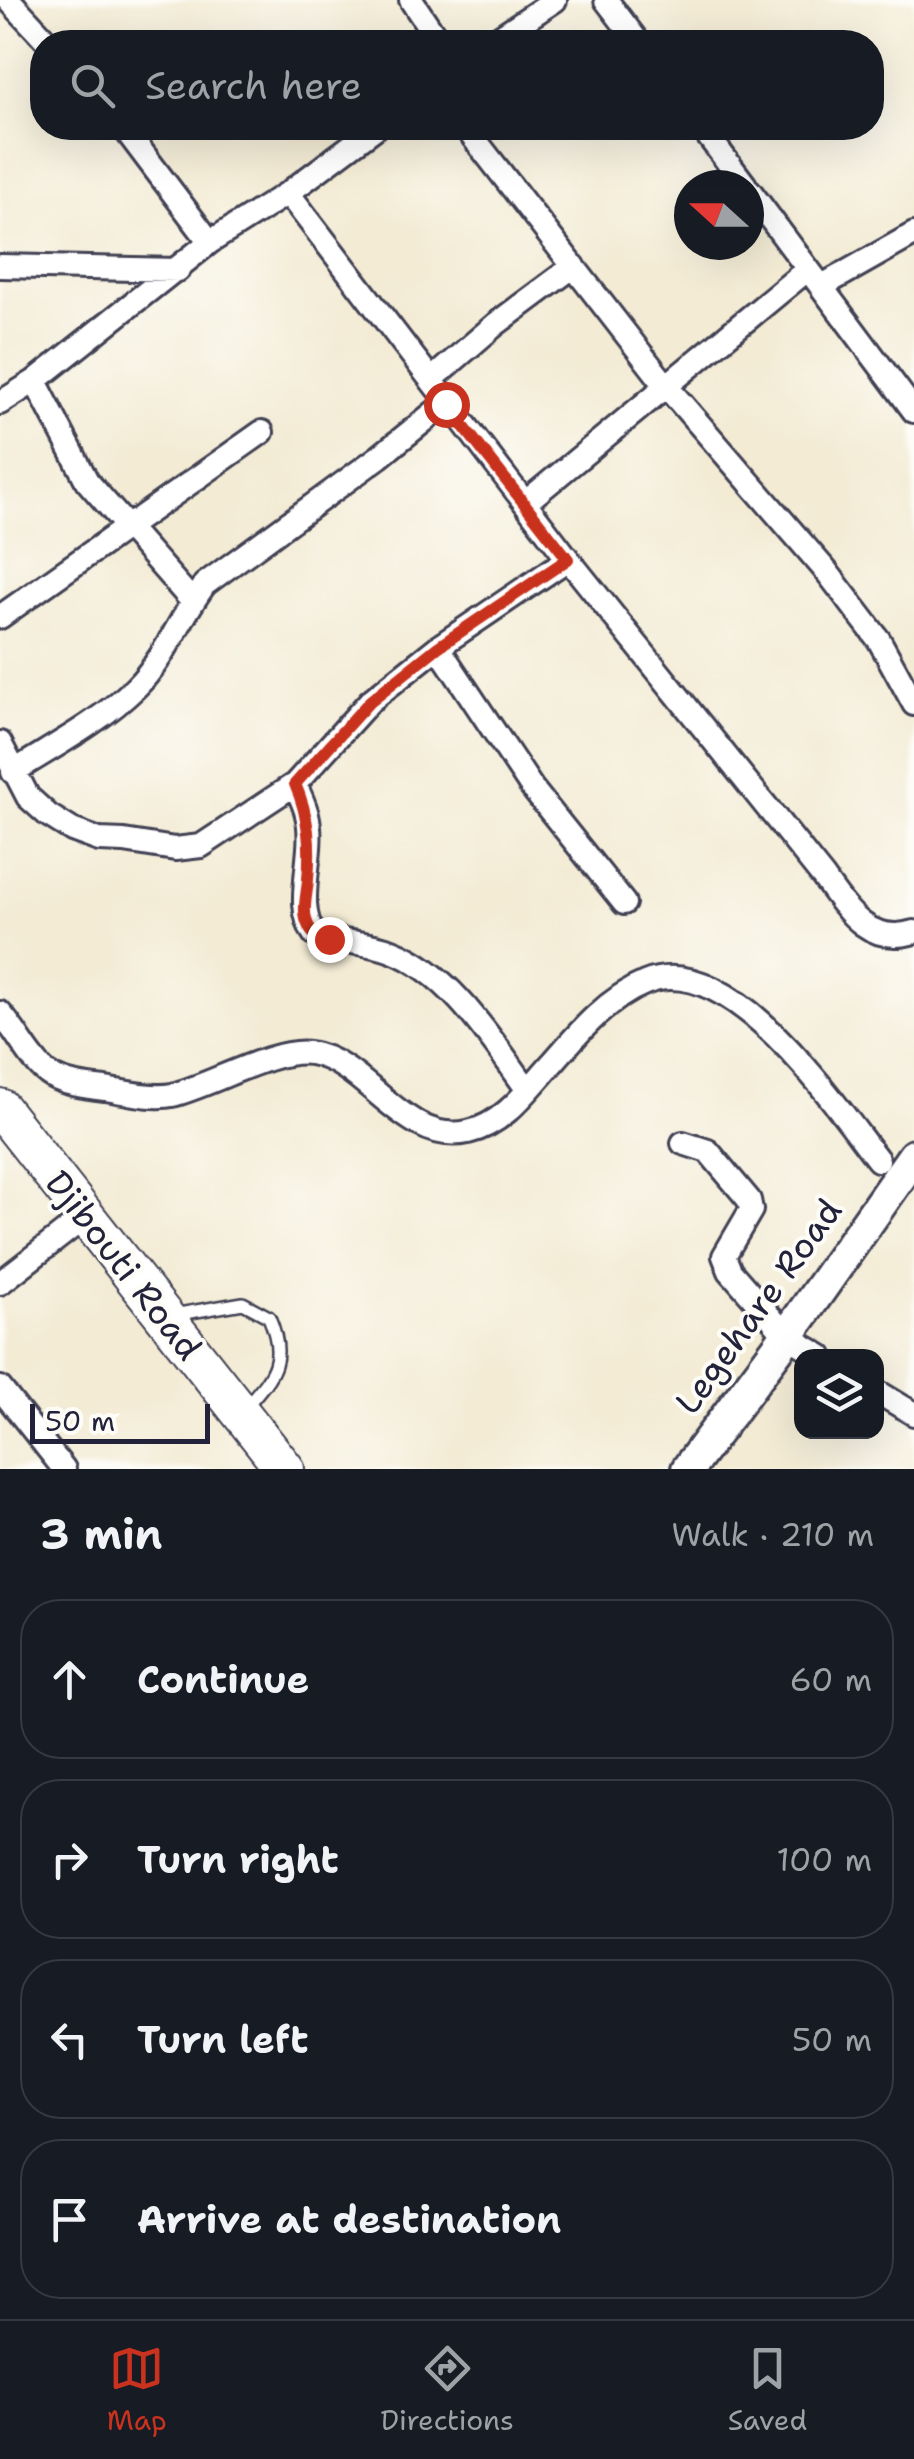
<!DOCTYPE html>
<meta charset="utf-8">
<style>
:root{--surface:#171b24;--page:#242831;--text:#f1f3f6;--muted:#9ea1a6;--line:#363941;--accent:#c8321e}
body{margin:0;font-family:"Shantell Sans",sans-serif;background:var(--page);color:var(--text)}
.controls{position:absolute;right:30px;bottom:30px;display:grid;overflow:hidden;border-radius:20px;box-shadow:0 10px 40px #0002}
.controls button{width:90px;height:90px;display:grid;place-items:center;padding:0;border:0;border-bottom:2px solid var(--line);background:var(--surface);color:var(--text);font:50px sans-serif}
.compass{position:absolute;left:674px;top:170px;width:90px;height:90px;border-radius:50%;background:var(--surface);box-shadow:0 10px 40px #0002;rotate:291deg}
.scale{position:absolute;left:30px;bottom:25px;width:180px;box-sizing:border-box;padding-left:10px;border:5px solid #22223b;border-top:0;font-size:28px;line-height:35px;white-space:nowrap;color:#22223b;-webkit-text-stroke:8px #fdfcf7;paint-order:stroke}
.stop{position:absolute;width:30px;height:30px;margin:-22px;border:8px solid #c8321e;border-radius:50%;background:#fff}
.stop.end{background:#c8321e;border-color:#fff;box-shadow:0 2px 10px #0008}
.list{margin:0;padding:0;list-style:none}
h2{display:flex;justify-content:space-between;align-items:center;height:130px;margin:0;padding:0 40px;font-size:42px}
h2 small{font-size:32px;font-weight:400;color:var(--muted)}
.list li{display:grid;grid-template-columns:65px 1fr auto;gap:30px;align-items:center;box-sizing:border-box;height:160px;margin:0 20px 20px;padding:0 20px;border:2px solid var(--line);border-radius:40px}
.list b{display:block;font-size:38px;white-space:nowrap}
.list em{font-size:32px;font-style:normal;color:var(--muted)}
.icon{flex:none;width:55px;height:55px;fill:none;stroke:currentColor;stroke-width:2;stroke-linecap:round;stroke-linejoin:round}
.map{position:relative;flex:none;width:914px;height:1469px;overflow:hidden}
.search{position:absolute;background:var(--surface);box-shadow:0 10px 40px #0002;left:30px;right:30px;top:30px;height:110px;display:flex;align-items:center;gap:25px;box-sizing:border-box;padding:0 35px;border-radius:40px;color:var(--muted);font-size:38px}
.sheet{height:850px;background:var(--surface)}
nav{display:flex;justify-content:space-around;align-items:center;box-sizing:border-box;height:140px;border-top:2px solid var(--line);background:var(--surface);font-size:28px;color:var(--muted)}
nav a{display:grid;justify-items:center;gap:5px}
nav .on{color:var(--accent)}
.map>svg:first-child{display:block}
</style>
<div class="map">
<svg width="914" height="1469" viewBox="0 0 914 1469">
<rect width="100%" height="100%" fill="#fdfcf7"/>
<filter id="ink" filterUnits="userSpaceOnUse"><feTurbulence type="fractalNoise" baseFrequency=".01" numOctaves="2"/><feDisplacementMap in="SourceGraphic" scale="20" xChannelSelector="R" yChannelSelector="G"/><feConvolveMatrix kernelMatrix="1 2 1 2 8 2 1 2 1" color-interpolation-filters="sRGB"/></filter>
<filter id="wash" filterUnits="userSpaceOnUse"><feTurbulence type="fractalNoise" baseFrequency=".0048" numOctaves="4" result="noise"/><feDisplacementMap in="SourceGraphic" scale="40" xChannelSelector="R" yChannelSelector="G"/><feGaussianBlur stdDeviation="2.25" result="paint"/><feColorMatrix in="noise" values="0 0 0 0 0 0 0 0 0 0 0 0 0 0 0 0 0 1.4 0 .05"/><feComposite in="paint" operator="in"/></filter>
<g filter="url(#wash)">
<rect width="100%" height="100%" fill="#f3ebd4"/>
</g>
<g filter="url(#ink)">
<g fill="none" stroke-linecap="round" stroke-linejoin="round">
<g stroke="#414052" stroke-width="16">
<path id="lane" d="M173,1315L243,1303L269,1317C288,1362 272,1376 243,1410"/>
</g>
<g stroke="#414052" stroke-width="28">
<path id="street" d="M9,0L48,42
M411,0L439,42
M606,0L638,42
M492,42L555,0
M124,128L210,242
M466,128L667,387L827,572L879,640L914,704
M702,128L745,185
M749,190L914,411
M288,193L568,559L823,877C846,909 868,946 914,932
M0,266L178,270
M822,286L914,234
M431,380L496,324L574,266
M35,381L87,481L192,601
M0,403L35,381L210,242L288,193L375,128
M526,502L808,269
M0,617L262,432
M438,647L532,788L624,903
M0,743L28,797L48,815L72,830L99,840L124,841L175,849L201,846L295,784L370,701L438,647L568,559
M13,772C54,746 100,722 135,688C165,659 180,617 205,584L379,457L446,403
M295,784C299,794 305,805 307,815C317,852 292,905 315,935C340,943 367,941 392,951C452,974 492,1041 528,1090
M0,1013C17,1031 29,1059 47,1073C61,1084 87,1087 105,1089C124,1092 153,1099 172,1095C210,1086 273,1048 310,1053C367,1062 404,1146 468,1132C505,1124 529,1088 554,1061C579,1032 608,998 645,983C730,948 833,1102 878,1160
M683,1143L708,1151L749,1200L751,1210L724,1256L730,1271L787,1336L821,1356
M0,1283L86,1216
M0,1388L64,1469
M876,1391L914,1414"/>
</g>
<g stroke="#414052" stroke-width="38">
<path id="secondary" d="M688,1469L787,1336L914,1156"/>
</g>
<g stroke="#414052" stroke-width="42">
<path id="primary" d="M0,1108L285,1469"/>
</g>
<use href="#lane" stroke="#fff" stroke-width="11"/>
<use href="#street" stroke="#fff" stroke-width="22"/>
<use href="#secondary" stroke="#fff" stroke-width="32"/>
<use href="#primary" stroke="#fff" stroke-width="38"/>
</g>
</g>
<g fill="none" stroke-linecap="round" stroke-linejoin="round" filter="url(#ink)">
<path stroke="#c8321e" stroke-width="12" d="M329,939C320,937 313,936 309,927C301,912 307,896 308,879C311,845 309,816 295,784L370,701L438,647L568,559L446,404"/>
</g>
<g text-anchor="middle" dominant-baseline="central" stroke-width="8" stroke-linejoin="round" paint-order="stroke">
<g font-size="35" fill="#22223b" stroke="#fdfcf7">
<text transform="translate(124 1265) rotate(52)">Djibouti Road</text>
<text transform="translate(758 1306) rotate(-54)">Legehare Road</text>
</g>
</g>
</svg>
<div class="controls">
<button><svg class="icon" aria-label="layers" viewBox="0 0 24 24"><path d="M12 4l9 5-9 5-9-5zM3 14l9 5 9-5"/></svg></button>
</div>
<svg class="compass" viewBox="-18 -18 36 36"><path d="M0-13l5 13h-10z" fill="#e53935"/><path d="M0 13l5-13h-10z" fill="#9ea1a6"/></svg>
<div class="scale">50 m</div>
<div class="stop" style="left:446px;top:404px"></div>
<div class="stop end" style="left:329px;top:939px"></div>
<div class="search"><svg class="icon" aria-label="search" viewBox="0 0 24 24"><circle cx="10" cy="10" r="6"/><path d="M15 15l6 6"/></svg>Search here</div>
</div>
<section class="sheet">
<h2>3 min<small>Walk · 210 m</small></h2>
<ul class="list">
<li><svg class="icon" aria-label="ahead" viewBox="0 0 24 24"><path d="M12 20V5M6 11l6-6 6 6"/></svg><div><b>Continue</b></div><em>60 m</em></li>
<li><svg class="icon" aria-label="right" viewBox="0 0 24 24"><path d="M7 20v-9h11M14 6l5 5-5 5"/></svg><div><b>Turn right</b></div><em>100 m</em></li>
<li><svg class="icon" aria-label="left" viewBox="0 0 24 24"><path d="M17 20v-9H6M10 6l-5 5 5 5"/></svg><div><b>Turn left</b></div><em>50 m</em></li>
<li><svg class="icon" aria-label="arrive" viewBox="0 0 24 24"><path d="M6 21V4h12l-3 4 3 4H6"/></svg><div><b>Arrive at destination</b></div></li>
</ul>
</section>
<nav>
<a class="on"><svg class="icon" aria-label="map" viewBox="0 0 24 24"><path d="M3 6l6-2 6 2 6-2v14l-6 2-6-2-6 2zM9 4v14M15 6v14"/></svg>Map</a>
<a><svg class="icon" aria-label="directions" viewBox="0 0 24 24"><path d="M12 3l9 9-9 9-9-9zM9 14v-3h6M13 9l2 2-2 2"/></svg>Directions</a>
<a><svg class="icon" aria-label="saved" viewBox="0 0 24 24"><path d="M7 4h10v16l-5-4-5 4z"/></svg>Saved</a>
</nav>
